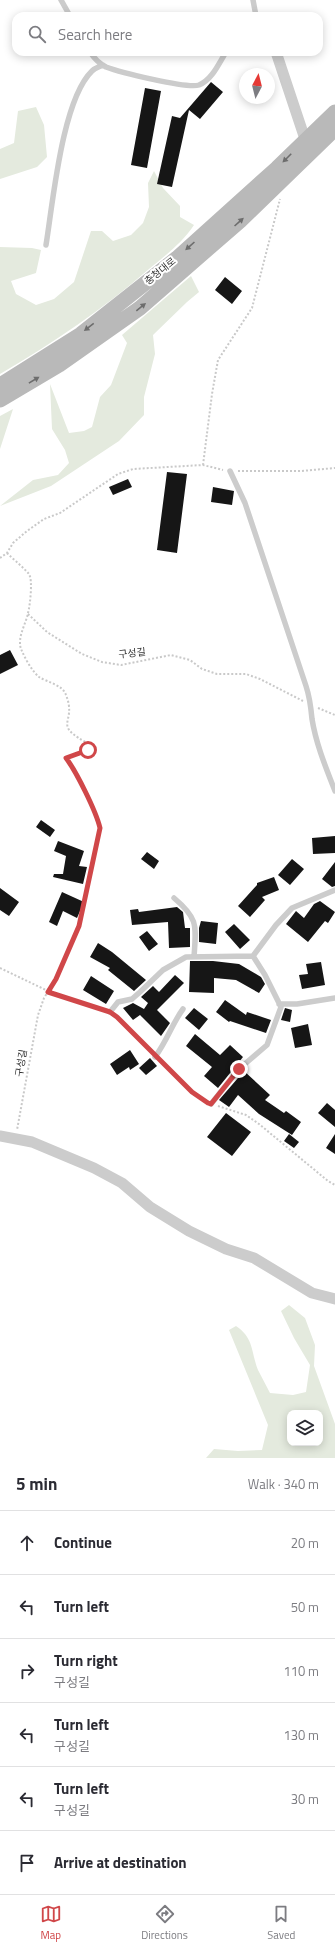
<!DOCTYPE html>
<meta charset="utf-8">
<style>
:root{--surface:#fff;--page:#f7f7f7;--text:#2b2b33;--muted:#7c7c81;--line:#e1e1e2;--accent:#d04749}
body{margin:0;font-family:"Titillium Web","Noto Sans KR",sans-serif;background:var(--page);color:var(--text)}
.controls{position:absolute;right:12px;bottom:12px;display:grid;overflow:hidden;border-radius:8px;box-shadow:0 2px 10px #0003}
.controls button{width:36px;height:36px;display:grid;place-items:center;padding:0;border:0;border-bottom:1px solid var(--line);background:var(--surface);color:var(--text);font:20px sans-serif}
.compass{position:absolute;left:239px;top:68px;width:36px;height:36px;border-radius:50%;background:var(--surface);box-shadow:0 2px 10px #0003;rotate:7deg}
.stop{position:absolute;width:12px;height:12px;margin:-9px;border:3px solid #d04749;border-radius:50%;background:#fff}
.stop.end{background:#d04749;border-color:#fff;box-shadow:0 1px 4px #0008}
.list{margin:0;padding:0;list-style:none}
h2{display:flex;justify-content:space-between;align-items:center;height:52px;margin:0;padding:0 16px;font-size:17px}
h2 small{font-size:13px;font-weight:400;color:var(--muted)}
.list li{display:grid;grid-template-columns:26px 1fr auto;gap:12px;align-items:center;box-sizing:border-box;height:64px;padding:0 16px;border-top:1px solid var(--line)}
.list b{display:block;font-size:15px;white-space:nowrap}
.list p{margin:0;font-size:13px;white-space:nowrap;color:var(--muted)}
.list em{font-size:13px;font-style:normal;color:var(--muted)}
.icon{flex:none;width:22px;height:22px;fill:none;stroke:currentColor;stroke-width:2;stroke-linecap:round;stroke-linejoin:round}
.map{position:relative;flex:none;width:335px;height:1458px;overflow:hidden}
.search{position:absolute;background:var(--surface);box-shadow:0 2px 10px #0003;left:12px;right:12px;top:12px;height:44px;display:flex;align-items:center;gap:10px;box-sizing:border-box;padding:0 14px;border-radius:12px;color:var(--muted);font-size:15px}
.sheet{height:436px;background:var(--surface)}
nav{display:flex;justify-content:space-around;align-items:center;box-sizing:border-box;height:56px;border-top:1px solid var(--line);background:var(--surface);font-size:11px;color:var(--muted)}
nav a{display:grid;justify-items:center;gap:2px}
nav .on{color:var(--accent)}
.map>svg:first-child{display:block}
</style>
<div class="map">
<svg width="335" height="1458" viewBox="0 0 335 1458">
<rect width="100%" height="100%" fill="#fff"/>
<path fill="#e4eade" fill-rule="evenodd" d="M36,107L44,125L47,157L37,167L0,179V149L14,143L18,111Z
M154,171L163,188L180,206V217L194,225C182,243 166,255 149,269C103,309 53,343 0,374V247L32,248L41,250L36,273L11,281L16,294L36,305L54,299L74,282L91,231H102L113,241L131,235L143,223L149,207L148,183Z
M191,276L199,292L187,302L153,335L155,354L144,397V415L119,441L51,486L0,506L33,480L58,475L69,463L65,450L52,429L50,384L69,433L84,431L92,427L100,397L111,385L127,343L122,335Z
M13,409L0,449V450V416Z
M289,1305L305,1318L315,1345L314,1366L335,1424V1458H206L214,1449L238,1451L262,1450L268,1425L229,1330L236,1326C254,1338 251,1352 258,1370C262,1378 266,1385 270,1393L293,1395L306,1392L310,1365L294,1338L281,1311ZM290,1413H320V1443H290Z"/>
<path fill="#161616" d="M211,82L223,92L200,119L189,110L172,187L157,184L172,116L180,118Z
M145,88L161,91L147,168L131,165Z
M225,277L242,291L232,304L215,290Z
M167,472L187,474L177,553L157,550Z
M128,479L132,487L113,495L109,487Z
M213,487L234,491L232,505L211,502Z
M10,650L18,665L0,674V655Z
M41,820L55,830L50,837L36,827Z
M335,836V853L313,854L312,838Z
M58,841L84,851L79,866L87,867L83,884L53,877L54,874H63L66,856L54,851Z
M147,852L159,861L154,869L141,859Z
M292,859L304,869L290,885L278,875Z
M335,862V886L332,887L322,879Z
M274,877L279,890L262,897L265,900L250,917L238,906L257,885V883Z
M0,888L19,902L9,916L0,910Z
M62,892L84,902L77,918L63,911L57,926L49,922Z
M320,901L335,912L328,923L325,921L308,942L286,924L296,911L304,918L314,904Z
M177,907L183,912L185,928H190V947L169,948L168,922L132,925L130,910L138,909L139,912Z
M201,921L218,923L216,944L199,942V928Z
M234,924L250,940L240,949L225,932Z
M147,931L158,944L149,951L139,937Z
M98,943L112,952L146,980L134,991L108,970L110,968L90,957Z
M190,961H213L239,964L261,977L265,984L259,993L236,980L214,978V993L189,992Z
M321,962L325,985L302,989L299,975L308,974L306,964Z
M175,975L184,983L157,1010L170,1023L161,1036L140,1015L133,1020L123,1008L133,1003L144,1009L148,1003L141,997L153,986L159,992Z
M91,976L114,991L106,1004L83,990Z
M225,1000L246,1015L247,1012L271,1020L266,1033L230,1021L229,1022L216,1012Z
M194,1008L208,1019L199,1030L185,1018Z
M285,1008L292,1010L290,1022L281,1020Z
M308,1024L312,1045L295,1048L291,1028Z
M195,1034L220,1055L230,1045L243,1057L218,1088L204,1076L212,1067L186,1046Z
M130,1050L139,1064L130,1070L129,1067L117,1075L110,1064Z
M150,1058L157,1066L146,1075L139,1068Z
M244,1071L270,1095L265,1100L284,1113L286,1111L301,1122L292,1135L259,1114L238,1095L229,1107L219,1100Z
M327,1103L335,1110V1127L318,1113Z
M226,1113L251,1132L232,1156L207,1137Z
M289,1134L299,1142L294,1148L284,1141Z
M335,1134V1154L326,1148Z"/>
<g fill="none" stroke-linecap="round" stroke-linejoin="round">
<path stroke="#c9c9c9" stroke-width="2" stroke-dasharray="2 2" stroke-linecap="butt" d="M203,465L212,394L218,360L252,308L280,199
M238,471H301L335,468
M7,553C14,560 23,567 29,574C33,580 30,606 28,613C26,624 17,637 21,649C25,658 31,670 39,677C47,682 63,685 66,695C78,725 49,723 91,745L88,750L66,758C76,771 96,811 100,828L79,926L56,979L44,998L38,1015L17,1130
M0,558L7,553L13,543L27,531L44,519L60,513L118,474L133,469L203,465L223,470
M28,614L47,632L82,654L102,662L121,665L171,655L190,660L202,669L217,674H246L260,679L303,701
M318,708L335,715
M0,968L48,991L104,1011
M115,1015L150,1051
M160,1061L192,1092L205,1100
M218,1106L246,1115L259,1124L328,1181L335,1185"/>
<path stroke="#ccc" stroke-width="5.5" d="M61,0L70,16
M253,0L256,16
M90,52C94,58 100,64 106,67C119,72 187,89 199,85C212,80 219,63 226,52
M46,245C53,202 62,100 92,71C95,68 99,67 103,65
M230,471L245,503L306,686C310,698 311,708 312,719C316,744 326,768 335,791
M174,898C199,919 196,926 194,957
M279,1004H297L335,998
M110,1012L118,1002L132,999L140,992L163,970L186,957L253,956
M155,1057C167,1041 172,1024 183,1009
M211,1104L239,1069L267,1045L281,1007L265,975L253,956L276,925L292,908L335,890"/>
<path stroke="#ccc" stroke-width="11" d="M276,52L305,139
M0,1136L32,1142L94,1168L122,1183L150,1207L189,1231L226,1249L254,1258L312,1293L335,1299"/>
<path stroke="#b9b9b9" stroke-width="15" d="M0,385L81,334L177,258L277,168L335,112
M0,400L59,365L140,308L240,221L335,129"/>
</g>
<defs><path id="oneway-solid" d="M-6-.8H1V-3.2L6.5 0L1 3.2V.8H-6Z"/></defs>
<g fill="#6d6d6d">
<use href="#oneway-solid" transform="translate(287 158) rotate(135)"/>
<use href="#oneway-solid" transform="translate(239 222) rotate(-42)"/>
<use href="#oneway-solid" transform="translate(190 246) rotate(138)"/>
<use href="#oneway-solid" transform="translate(141 307) rotate(-39)"/>
<use href="#oneway-solid" transform="translate(89 327) rotate(142)"/>
<use href="#oneway-solid" transform="translate(34 380) rotate(-31)"/>
</g>
<g fill="none" stroke-linecap="round" stroke-linejoin="round">
<path stroke="#d04749" stroke-width="5" d="M88,750L66,758C76,771 96,811 100,828L79,926L56,979L48,992L110,1012L117,1017L192,1092L208,1103L211,1104L239,1069"/>
</g>
<g text-anchor="middle" dominant-baseline="central" stroke-width="4" stroke-linejoin="round" paint-order="stroke">
<g font-size="10" fill="#2f2f2f" stroke="#fff">
<text transform="translate(160 271) rotate(-39)">충청대로</text>
<text transform="translate(132 653) rotate(-6)">구성길</text>
<text transform="translate(21 1063) rotate(-81)">구성길</text>
</g>
</g>
</svg>
<div class="controls">
<button><svg class="icon" aria-label="layers" viewBox="0 0 24 24"><path d="M12 4l9 5-9 5-9-5zM3 14l9 5 9-5"/></svg></button>
</div>
<svg class="compass" viewBox="-18 -18 36 36"><path d="M0-13l5 13h-10z" fill="#e53935"/><path d="M0 13l5-13h-10z" fill="#7c7c81"/></svg>
<div class="stop" style="left:88px;top:750px"></div>
<div class="stop end" style="left:239px;top:1069px"></div>
<div class="search"><svg class="icon" aria-label="search" viewBox="0 0 24 24"><circle cx="10" cy="10" r="6"/><path d="M15 15l6 6"/></svg>Search here</div>
</div>
<section class="sheet">
<h2>5 min<small>Walk · 340 m</small></h2>
<ul class="list">
<li><svg class="icon" aria-label="ahead" viewBox="0 0 24 24"><path d="M12 20V5M6 11l6-6 6 6"/></svg><div><b>Continue</b></div><em>20 m</em></li>
<li><svg class="icon" aria-label="left" viewBox="0 0 24 24"><path d="M17 20v-9H6M10 6l-5 5 5 5"/></svg><div><b>Turn left</b></div><em>50 m</em></li>
<li><svg class="icon" aria-label="right" viewBox="0 0 24 24"><path d="M7 20v-9h11M14 6l5 5-5 5"/></svg><div><b>Turn right</b><p>구성길</p></div><em>110 m</em></li>
<li><svg class="icon" aria-label="left" viewBox="0 0 24 24"><path d="M17 20v-9H6M10 6l-5 5 5 5"/></svg><div><b>Turn left</b><p>구성길</p></div><em>130 m</em></li>
<li><svg class="icon" aria-label="left" viewBox="0 0 24 24"><path d="M17 20v-9H6M10 6l-5 5 5 5"/></svg><div><b>Turn left</b><p>구성길</p></div><em>30 m</em></li>
<li><svg class="icon" aria-label="arrive" viewBox="0 0 24 24"><path d="M6 21V4h12l-3 4 3 4H6"/></svg><div><b>Arrive at destination</b></div></li>
</ul>
</section>
<nav>
<a class="on"><svg class="icon" aria-label="map" viewBox="0 0 24 24"><path d="M3 6l6-2 6 2 6-2v14l-6 2-6-2-6 2zM9 4v14M15 6v14"/></svg>Map</a>
<a><svg class="icon" aria-label="directions" viewBox="0 0 24 24"><path d="M12 3l9 9-9 9-9-9zM9 14v-3h6M13 9l2 2-2 2"/></svg>Directions</a>
<a><svg class="icon" aria-label="saved" viewBox="0 0 24 24"><path d="M7 4h10v16l-5-4-5 4z"/></svg>Saved</a>
</nav>
